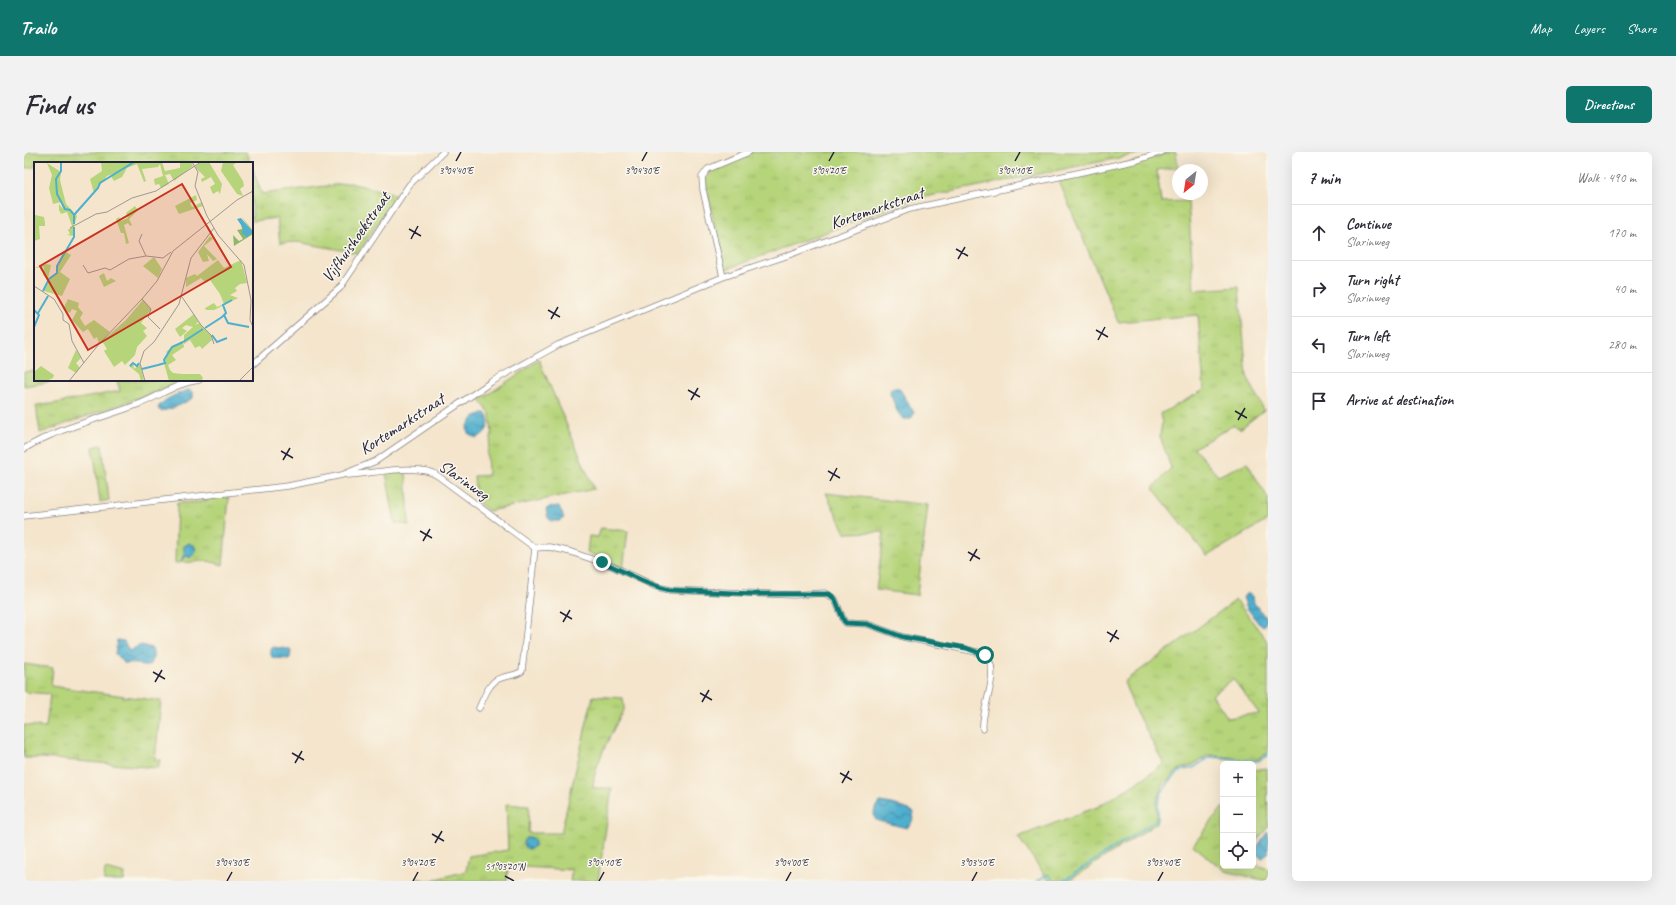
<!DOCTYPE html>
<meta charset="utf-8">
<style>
:root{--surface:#fff;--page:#f2f2f3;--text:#2b2b33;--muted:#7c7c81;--line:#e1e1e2;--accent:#0f766e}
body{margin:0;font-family:Caveat,sans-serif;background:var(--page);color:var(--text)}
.controls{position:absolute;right:12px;bottom:12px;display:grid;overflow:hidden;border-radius:6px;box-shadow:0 4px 16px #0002}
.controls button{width:36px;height:36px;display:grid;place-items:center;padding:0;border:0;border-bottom:1px solid var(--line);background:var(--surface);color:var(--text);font:20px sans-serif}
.compass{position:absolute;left:1148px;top:12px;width:36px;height:36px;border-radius:50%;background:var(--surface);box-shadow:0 4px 16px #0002;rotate:210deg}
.stop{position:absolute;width:12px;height:12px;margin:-9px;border:3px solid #0f766e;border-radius:50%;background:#fff}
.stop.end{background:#0f766e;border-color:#fff;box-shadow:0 1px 4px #0008}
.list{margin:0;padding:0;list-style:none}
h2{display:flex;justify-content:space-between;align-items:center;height:52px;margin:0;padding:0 16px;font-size:17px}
h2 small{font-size:13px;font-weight:400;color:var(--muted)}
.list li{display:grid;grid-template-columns:26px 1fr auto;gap:12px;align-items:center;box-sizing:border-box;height:56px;padding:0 16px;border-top:1px solid var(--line)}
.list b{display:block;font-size:15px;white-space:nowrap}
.list p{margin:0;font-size:13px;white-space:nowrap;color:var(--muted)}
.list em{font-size:13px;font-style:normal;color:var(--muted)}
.icon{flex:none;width:22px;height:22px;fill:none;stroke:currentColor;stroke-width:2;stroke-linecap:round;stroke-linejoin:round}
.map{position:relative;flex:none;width:1244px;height:729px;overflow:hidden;border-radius:6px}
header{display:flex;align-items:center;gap:24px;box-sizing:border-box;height:56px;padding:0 20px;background:var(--accent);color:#fff}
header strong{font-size:19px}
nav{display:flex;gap:22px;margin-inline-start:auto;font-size:14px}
.intro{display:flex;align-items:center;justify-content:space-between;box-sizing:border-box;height:96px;padding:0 24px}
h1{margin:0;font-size:28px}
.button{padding:10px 18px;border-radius:6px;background:var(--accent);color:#fff;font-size:14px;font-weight:700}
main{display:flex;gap:24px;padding:0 24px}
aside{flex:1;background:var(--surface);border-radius:6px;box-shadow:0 4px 16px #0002}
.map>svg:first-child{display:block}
</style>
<header>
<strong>Trailo</strong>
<nav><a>Map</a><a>Layers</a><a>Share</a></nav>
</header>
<div class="intro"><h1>Find us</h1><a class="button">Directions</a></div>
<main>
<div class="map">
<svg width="1244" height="729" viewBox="0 0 1244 729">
<defs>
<pattern id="grass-tufts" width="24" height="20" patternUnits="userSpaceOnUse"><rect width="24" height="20" fill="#b6d47a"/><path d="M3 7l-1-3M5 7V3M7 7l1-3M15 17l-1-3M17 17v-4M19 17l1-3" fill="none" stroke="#9cb66a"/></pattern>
<pattern id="water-waves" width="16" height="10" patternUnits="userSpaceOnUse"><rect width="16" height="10" fill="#4fafce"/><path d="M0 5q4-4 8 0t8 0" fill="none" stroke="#418ea8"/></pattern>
</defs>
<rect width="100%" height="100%" fill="#fbf7ec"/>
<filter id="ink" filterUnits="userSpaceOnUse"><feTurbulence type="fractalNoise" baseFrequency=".025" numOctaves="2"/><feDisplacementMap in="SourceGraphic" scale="8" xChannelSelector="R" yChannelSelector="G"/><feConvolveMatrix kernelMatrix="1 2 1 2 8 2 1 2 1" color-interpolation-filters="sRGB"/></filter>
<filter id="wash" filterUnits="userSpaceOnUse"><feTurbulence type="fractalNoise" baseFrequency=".012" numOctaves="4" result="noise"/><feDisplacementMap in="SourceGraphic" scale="16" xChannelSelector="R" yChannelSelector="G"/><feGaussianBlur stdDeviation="0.9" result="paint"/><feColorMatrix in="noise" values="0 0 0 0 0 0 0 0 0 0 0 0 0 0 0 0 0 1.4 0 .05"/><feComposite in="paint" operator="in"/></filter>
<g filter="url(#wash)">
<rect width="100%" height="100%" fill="#f4e5cc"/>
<path fill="url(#grass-tufts)" stroke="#6c7b5a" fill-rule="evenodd" d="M0,0H222L226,11H11V15L0,16Z
M724,0H1119V1L891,47L700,118L681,28L687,19Z
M1148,0H1152L1154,15L1133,18L1137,50L1164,49L1170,138L1215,135L1223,224L1240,258L1216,277L1210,273L1170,296L1194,324L1223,311L1244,346V368L1183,404L1129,336L1147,316L1136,284L1138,271L1136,262L1180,238L1174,163L1094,170L1035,29Z
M228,16L238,42L326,31L368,41L372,44L334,101L273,90L256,91L253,66L228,69Z
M515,208L570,337L465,359L452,349L450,324L464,323L463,301L468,282L466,262L456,248Z
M11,219V228H23L24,230L0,234V220Z
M93,228H156L151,233L16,281L12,253L28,252L96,239Z
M78,293L85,348L76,350L69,295Z
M382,320L385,373L371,371L362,321Z
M802,341L904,353L893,443L852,438L860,380L821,381Z
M205,345L199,413L184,409L151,411L153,351L176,350L191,346Z
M577,376L604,379L599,417L563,400L565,384L574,385Z
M1212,448L1244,490V601L1230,609L1185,603L1167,614L1156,617L1139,633L1133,650V671L1044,729H1025L994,685L1073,655L1114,630L1140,612L1110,556L1100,530ZM1209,527L1234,560V561L1204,566L1188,543Z
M0,512L29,516L27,534L137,549L131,608H136L134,616L18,606H0V573L22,575L26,542L0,540Z
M569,544L599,546L600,556C590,578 569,613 569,636H588L574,729H546L548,718L484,714L483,729H393V726L405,729L442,719L445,704L484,698L482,652L505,654L504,681H537Z
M1243,616L1244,675L1229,694V618Z
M1199,655V714H1229V711L1244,717V729L1201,719L1169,693Z
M81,717L101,722L100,729H80Z"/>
<path fill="url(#water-waves)" stroke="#386884" d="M867,236H875L884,250L890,261L887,267H879L873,259L866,241Z
M165,238L169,241V246C159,252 147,258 136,259L134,256C137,248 157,240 165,238Z
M459,261H461C469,271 463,282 452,286L444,281L443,275L450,265Z
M535,354L540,366L535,369H528L524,366L522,357L526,355Z
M165,391L170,393L173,399L166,406L162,404L158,409H157L160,402V394Z
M1222,442H1225L1229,445L1230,451L1243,467L1240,474L1235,472L1223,456L1219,445Z
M93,488L100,489L105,499L117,493L127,496C131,501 130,513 122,514C117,515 114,511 110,511C106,510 104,512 100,511L91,502Z
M249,495L265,497L267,499L266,506L265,507L249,506L247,503V497Z
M857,650L872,653L890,660L888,670L883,676L854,669L851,667C849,661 850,653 857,650Z
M1244,679V701L1239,706L1233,703L1231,698Z
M499 691a6 6 0 1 1 12 0a6 6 0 1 1-12 0Z"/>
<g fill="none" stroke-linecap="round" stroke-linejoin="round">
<path stroke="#4fafce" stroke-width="1.5" d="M1013,729L1024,722L1030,729
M1039,729L1134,667V652L1138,640L1146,629L1156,619L1169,616L1186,605L1234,609L1244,603"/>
</g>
</g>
<g filter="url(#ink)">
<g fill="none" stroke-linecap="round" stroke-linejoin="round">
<g stroke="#8b8484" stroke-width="7">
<path id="minor" d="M699,125L679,38L678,25L684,17L725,0
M228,213L316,136L385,33L419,0
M0,297C35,275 77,267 115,252C136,244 152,231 175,228
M324,323C348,322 395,310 414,324L511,396L525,395L547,400L588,414L633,435L646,438L769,443L801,441L811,447L820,469L822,471L843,472L879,485L958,501C981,515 956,556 959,577
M0,364L264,334L318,323L352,309L467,230L534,193L699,125L762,104L886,57L1114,8L1138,0
M455,556C460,546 465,529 477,526C485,523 492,524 498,519L511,396"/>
</g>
<use href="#minor" stroke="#fff" stroke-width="5.5"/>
</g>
</g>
<g fill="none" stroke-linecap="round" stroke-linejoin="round" filter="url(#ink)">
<path stroke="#0f766e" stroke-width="5" d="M578,410C601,419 621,433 646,438L730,442H805L811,447L820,469L822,471L843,472L879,485L942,496L961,503"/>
</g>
<path fill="none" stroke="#22223b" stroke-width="1.5" d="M432,9L437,0M618,9L623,0M805,9L810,0M991,9L996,0M385,77L397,84M387,87L394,74M932,97L944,104M934,107L941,95M524,158L536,165M527,167L534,155M1072,178L1084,185M1074,188L1081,175M664,238L676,245M667,248L674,236M1211,259L1223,266M1214,268L1221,256M257,299L269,306M259,308L266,296M804,319L816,326M806,329L813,316M396,379L408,386M399,389L406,377M944,400L956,407M946,409L953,397M536,460L548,467M539,470L546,458M1083,480L1095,487M1086,490L1093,478M129,520L141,527M131,530L138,518M676,541L688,548M678,550L685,538M268,601L280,608M271,611L278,599M816,621L828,628M818,631L825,619M408,682L420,689M411,691L418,679M481,724L490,729M203,729L208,720M389,729L394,720M575,729L580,720M762,729L767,720M948,729L953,720M1134,729L1139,720"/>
<g text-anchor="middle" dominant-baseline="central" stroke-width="3" stroke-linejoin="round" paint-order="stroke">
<g font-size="17" fill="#22223b" stroke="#fbf7ec">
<text transform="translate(853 56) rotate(-19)">Kortemarkstraat</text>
<text transform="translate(332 85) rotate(-55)">Vijfhuishoekstraat</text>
<text transform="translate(378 272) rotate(-33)">Kortemarkstraat</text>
<text transform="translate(440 328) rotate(35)">Slarinweg</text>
</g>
</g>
<g transform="translate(10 10)">
<rect width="219" height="219" fill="#f4e5cc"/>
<path d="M67,0H128L131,9L146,6V1L142,0H157L159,4L140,19L136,12L131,13L135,22L127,26L125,22L121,23L120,17L129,14L126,2L124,5L108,7L112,19L110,20L103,2L93,6L88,15L80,19L77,14L85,10L73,14L60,31L56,17L68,9ZM167,0H175L188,22L186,32L184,29L179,32L176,25L181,22L177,15L168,20L167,17L171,15L161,5ZM189,0H203L199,3L209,19L210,24L206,27L209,34L203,32L187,9ZM13,1L27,10L26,18L32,42L43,54L40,64V74L33,73L36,72L34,68L38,64L33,50L27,52L25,48V42L29,47L27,40L19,42L15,26L18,13ZM162,33L163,38L156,41L158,45L168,40L169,44L145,52L141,44ZM101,44L104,48L95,57L98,63L96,64L94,61L90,63L95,81L92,82L90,71H87L82,57L85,55L87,59L94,56L92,51ZM1,53L10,55L11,61V64H5L6,77L0,79ZM176,74L179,77L170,84L183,97L179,99L173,92L175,99L169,100L164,90ZM30,89L37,93L26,110L36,117L28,134L10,129L16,117L24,111L23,103ZM120,95L128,107L124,116L109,104ZM184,98L190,106L207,98L213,121L206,122L201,126L203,129L196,133L204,136L180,148H172L171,146L180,141L183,145L190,142L186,132L176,118L172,121L167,116L152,125V116L161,112L163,114ZM12,102L17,103L14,117L9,113L10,105L0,106ZM70,111L73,119L77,116L82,119L70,125L65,114ZM34,137L45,141L44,145L49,151L46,156L51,164L60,158L76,170L65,182L63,175L60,177L54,167L49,170L38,158L43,149L38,147L36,151L29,147ZM109,138L117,147L107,161L113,166L109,169L113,174L103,185L101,193L91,203L88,199L80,205L70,189L73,187L68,179L91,159ZM160,152L164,160L161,163L165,161L177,173L178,178L168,187L166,184L161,186L156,178L150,182V173L159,165L152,163L148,166L153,169L146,175L141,167ZM149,180L150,185L138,193L142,198L134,203L136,208L139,211L148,212H166L169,216L167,219H135L130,201L134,192L132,190L140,183ZM42,188L47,196L42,201L46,206L42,211L34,206ZM99,200L100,207L106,202L110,219H107L105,212L95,204ZM7,204L20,213L19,216L12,219H0V210Z" fill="#b6d47a"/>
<path d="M208,55L219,69V72L200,84L199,73L205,79L209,77L203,68L208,67L207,63L219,71Z" fill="#90b66a"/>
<path d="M207,56L219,70L213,75L208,72L209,66L203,57Z" fill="#4fafce"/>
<path fill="none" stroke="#4fafce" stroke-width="2" d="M27,0V9L22,17L23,32L31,47L36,48L40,53M40,62V53L64,26L66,21L100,0M9,129L15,117L23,111V104L40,75V65M0,148L5,153L0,165M4,151L14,134M190,153L194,161L215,165M171,166L188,155L192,151L189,143L198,138M178,173L183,180L193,176M149,180L169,167M124,203L131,201L130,198L138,185L149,180M96,204L99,201L103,204L105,201M108,207L124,203"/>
<path fill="none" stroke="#a09792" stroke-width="1" d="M158,0L164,10L161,24L173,54L184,73L210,103L217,138L216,158L219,165M36,66L62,52L73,50L98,36L122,29L167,0M108,72L105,79L112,94M49,103L54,111L71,106L76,108L95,97L112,94L129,96L137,90M0,124L20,137L29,152V158L35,162L38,179L50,201M148,135L167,163L177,173L180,182M108,137L117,147L114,155L126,167M35,219L65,182L108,137L123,119L139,89L203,38L219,29M111,219L106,201L110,189L120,180L145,142L157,96L180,66M205,219L219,205"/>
<path fill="#c8321e" fill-opacity="0.15" stroke="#c8321e" stroke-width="2" d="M148,22L197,105L54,188L6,104Z"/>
<rect width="219" height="219" fill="none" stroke="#22223b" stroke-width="2"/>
</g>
<g font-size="10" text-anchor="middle" fill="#22223b" stroke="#fbf7ec" stroke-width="3" stroke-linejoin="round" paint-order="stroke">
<text x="432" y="22">3°04'40"E</text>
<text x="618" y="22">3°04'30"E</text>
<text x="805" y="22">3°04'20"E</text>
<text x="991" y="22">3°04'10"E</text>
<text x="208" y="714">3°04'30"E</text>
<text x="394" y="714">3°04'20"E</text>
<text x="580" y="714">3°04'10"E</text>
<text x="767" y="714">3°04'00"E</text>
<text x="953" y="714">3°03'50"E</text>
<text x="1139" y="714">3°03'40"E</text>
<text x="481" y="718">51°03'20"N</text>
</g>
</svg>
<div class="controls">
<button>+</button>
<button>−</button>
<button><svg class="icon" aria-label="locate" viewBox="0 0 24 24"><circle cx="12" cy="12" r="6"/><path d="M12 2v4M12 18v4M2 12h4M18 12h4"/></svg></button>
</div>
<svg class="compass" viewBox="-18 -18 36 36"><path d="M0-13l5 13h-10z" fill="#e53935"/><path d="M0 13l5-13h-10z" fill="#7c7c81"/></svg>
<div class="stop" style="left:961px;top:503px"></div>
<div class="stop end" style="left:578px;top:410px"></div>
</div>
<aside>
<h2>7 min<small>Walk · 490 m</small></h2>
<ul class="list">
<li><svg class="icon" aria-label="ahead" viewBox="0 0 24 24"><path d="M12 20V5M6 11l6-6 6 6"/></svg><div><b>Continue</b><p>Slarinweg</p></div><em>170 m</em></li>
<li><svg class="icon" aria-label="right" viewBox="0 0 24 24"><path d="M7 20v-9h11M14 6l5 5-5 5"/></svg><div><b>Turn right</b><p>Slarinweg</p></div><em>40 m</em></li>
<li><svg class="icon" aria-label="left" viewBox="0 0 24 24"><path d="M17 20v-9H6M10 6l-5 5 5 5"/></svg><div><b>Turn left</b><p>Slarinweg</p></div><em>280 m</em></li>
<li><svg class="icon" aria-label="arrive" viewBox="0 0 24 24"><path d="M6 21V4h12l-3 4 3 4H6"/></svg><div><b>Arrive at destination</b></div></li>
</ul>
</aside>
</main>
